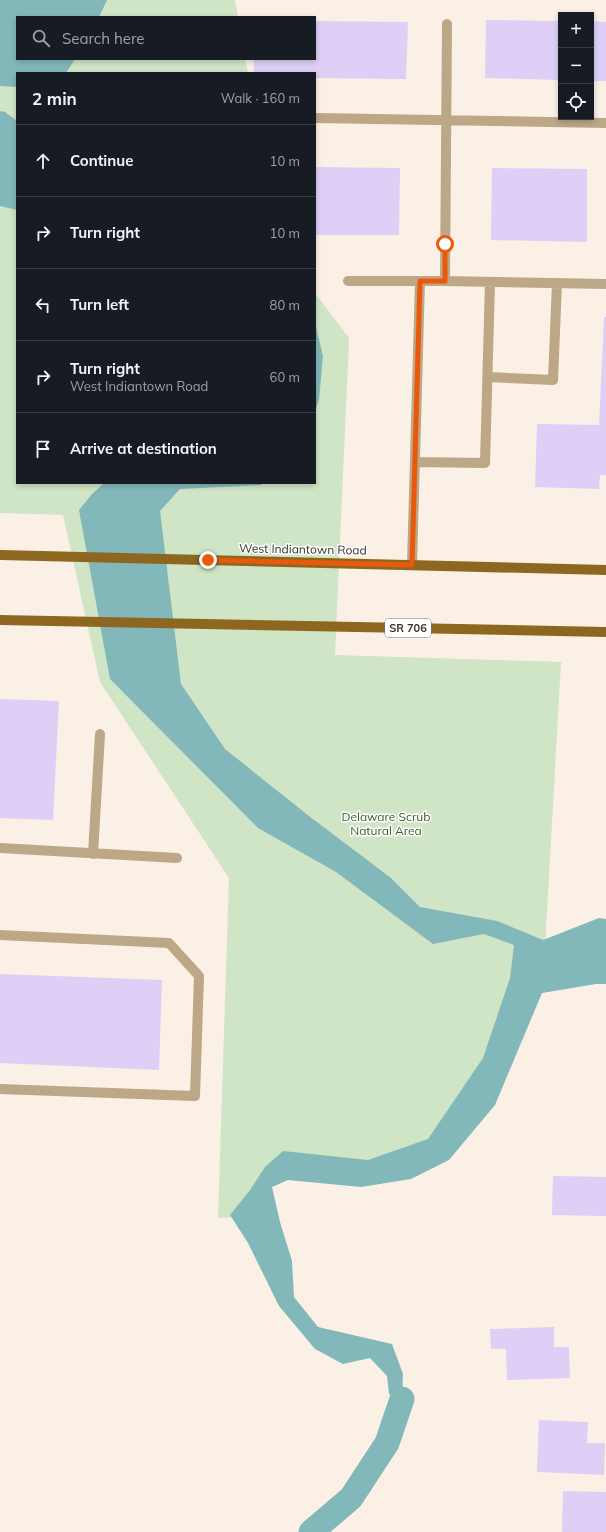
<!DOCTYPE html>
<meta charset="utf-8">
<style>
:root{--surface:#171b24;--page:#242831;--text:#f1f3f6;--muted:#9ea1a6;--line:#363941}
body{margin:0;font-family:Mulish,sans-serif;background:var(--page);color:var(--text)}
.controls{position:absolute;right:12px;top:12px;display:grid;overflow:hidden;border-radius:0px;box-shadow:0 2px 6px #0003}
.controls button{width:36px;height:36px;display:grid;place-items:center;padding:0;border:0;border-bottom:1px solid var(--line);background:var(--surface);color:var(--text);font:20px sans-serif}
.stop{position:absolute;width:12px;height:12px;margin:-9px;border:3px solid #ea580c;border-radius:50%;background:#fff}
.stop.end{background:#ea580c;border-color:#fff;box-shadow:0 1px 4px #0008}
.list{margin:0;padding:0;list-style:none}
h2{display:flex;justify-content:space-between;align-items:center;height:52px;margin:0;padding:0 16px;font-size:17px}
h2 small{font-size:13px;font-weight:400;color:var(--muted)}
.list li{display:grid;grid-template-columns:26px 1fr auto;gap:12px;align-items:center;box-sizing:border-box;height:72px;padding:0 16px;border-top:1px solid var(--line)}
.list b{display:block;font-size:15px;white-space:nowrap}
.list p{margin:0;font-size:13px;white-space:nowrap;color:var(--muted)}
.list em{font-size:13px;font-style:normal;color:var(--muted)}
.icon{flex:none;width:22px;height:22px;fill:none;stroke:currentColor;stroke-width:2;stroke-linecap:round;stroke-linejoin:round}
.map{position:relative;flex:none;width:606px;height:1532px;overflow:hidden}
.search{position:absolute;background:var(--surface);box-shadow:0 2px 6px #0003;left:16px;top:16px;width:300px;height:44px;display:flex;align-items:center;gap:10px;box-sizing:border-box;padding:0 14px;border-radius:0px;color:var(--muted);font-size:15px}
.panel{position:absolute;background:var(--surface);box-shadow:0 2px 6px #0003;left:16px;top:72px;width:300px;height:412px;border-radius:0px}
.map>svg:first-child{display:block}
</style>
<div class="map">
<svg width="606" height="1532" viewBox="0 0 606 1532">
<rect width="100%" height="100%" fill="#faf0e5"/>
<path fill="#d0e4c6" d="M0,0H235L238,17H17V59H245L248,73H17V483H315V293L349,338L335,655L561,662L544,965L450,1139L366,1173L281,1166L243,1217L218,1218L229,878L100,682L63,515L0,513Z"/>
<path fill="#83b8ba" d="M0,0H107L99,17H17V59H75L66,73H17V87L0,86Z
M0,111L5,112L17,121V210L0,206Z
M315,323L323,356L319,399L315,412Z
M104,483H264L261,485L180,489L160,511L181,684L225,749L309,816L391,878L420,907L497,921L543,940L599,918L606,919V984H596L542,993L495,1105L449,1160L411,1179L361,1187L288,1180L272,1187L280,1222L292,1261L294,1297L318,1327L392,1344L403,1374L402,1399L389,1394L387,1376L370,1358L343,1364L315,1349L279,1306L248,1243L230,1215L250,1190L265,1167L283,1151L368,1160L428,1139L483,1058L510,978L514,945L484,934L433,944L336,872L258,828L110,679L79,510L92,494Z"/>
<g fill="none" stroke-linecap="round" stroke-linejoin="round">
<path stroke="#83b8ba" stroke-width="25" d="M311,1532L351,1498L387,1443L402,1399"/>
</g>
<path fill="#ddcff6" d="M486,20L561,21V80L485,78Z
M315,21L408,22L406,79L315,78V73H254V59H315Z
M591,21L606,22V81H591Z
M315,167L400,168L399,235H315Z
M492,168L587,169V242L491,240Z
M604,317H606V475H600L599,489L535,487L537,424L599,425Z
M0,699L59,701L53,820L0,818Z
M0,974L162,980L159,1070L0,1063Z
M553,1176L606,1177V1216L552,1215Z
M554,1327V1347H569L570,1378L507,1380L506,1349H491L490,1329Z
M539,1420L588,1422L587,1443H605L604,1475L537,1472Z
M563,1491L606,1492V1532H562Z"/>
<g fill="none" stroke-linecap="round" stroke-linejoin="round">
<path stroke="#bca786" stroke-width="10" d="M315,118L606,123
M348,281H445L447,24
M445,281L606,284
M488,377L553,380L557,283
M415,462L485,463L490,282
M412,565L420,281
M0,848L177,858
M93,854L100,734
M0,935L169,943L199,976L195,1096L0,1089"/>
<path stroke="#8d6720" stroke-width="10" d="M0,555L606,570
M0,620L606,632"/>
</g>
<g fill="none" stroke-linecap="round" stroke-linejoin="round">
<path stroke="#ea580c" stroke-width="5" d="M208,560L412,565L420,281H445V244"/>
</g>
<g text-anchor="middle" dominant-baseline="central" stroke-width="3" stroke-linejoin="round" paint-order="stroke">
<rect fill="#fff" stroke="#73716d" stroke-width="1" x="385" y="619" width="46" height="18" rx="3"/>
<g font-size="11" font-weight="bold" fill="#37342f">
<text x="408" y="628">SR 706</text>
</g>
<g font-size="12" fill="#37342f" stroke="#fff">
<text transform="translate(303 549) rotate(1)">West Indiantown Road</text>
</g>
<g font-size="12" fill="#3c5b29" stroke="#fff">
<text x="386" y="816">Delaware Scrub<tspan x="386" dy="14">Natural Area</tspan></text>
</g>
</g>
</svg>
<div class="controls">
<button>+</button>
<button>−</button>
<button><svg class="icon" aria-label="locate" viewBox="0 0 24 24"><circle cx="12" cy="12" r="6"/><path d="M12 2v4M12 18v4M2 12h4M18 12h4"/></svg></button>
</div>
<div class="stop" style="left:445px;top:244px"></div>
<div class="stop end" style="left:208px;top:560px"></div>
<div class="search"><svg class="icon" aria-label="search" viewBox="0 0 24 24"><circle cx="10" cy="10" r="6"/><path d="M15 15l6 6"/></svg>Search here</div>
<section class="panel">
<h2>2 min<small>Walk · 160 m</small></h2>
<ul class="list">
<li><svg class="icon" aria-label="ahead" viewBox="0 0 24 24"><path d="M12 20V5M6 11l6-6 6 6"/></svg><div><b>Continue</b></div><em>10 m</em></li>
<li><svg class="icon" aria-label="right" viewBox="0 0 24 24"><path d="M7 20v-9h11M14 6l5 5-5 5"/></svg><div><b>Turn right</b></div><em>10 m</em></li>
<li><svg class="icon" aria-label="left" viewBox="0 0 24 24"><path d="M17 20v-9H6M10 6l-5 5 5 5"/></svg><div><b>Turn left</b></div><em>80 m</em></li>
<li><svg class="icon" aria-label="right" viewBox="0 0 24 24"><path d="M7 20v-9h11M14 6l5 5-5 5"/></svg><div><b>Turn right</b><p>West Indiantown Road</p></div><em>60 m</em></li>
<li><svg class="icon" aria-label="arrive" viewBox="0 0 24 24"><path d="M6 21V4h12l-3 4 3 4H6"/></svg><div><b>Arrive at destination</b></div></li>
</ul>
</section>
</div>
